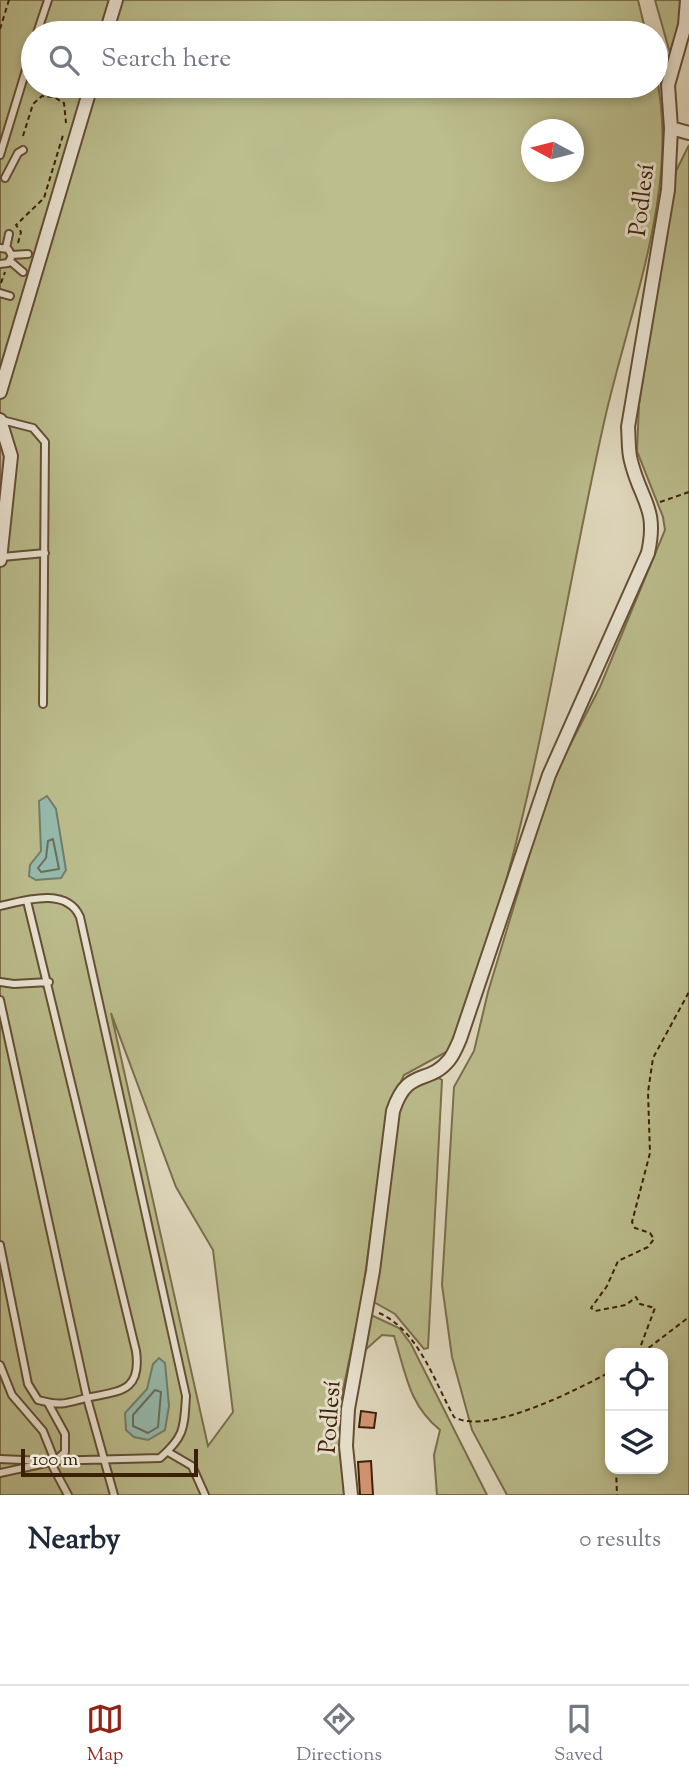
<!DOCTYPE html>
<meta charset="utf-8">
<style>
:root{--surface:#fff;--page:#f6f6f7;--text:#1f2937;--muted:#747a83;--line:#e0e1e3;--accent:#8f2418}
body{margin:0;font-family:"Sorts Mill Goudy",serif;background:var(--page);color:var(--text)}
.controls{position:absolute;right:21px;bottom:21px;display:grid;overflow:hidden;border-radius:14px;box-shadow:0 4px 10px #0003}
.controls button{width:63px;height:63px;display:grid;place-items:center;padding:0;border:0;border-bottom:2px solid var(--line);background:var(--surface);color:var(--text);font:35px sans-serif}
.compass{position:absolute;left:521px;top:119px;width:63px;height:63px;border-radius:50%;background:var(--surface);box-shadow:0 4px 10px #0003;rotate:277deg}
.scale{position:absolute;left:21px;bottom:18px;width:177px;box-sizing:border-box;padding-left:7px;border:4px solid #3b2008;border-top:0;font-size:19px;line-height:24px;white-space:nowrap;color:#3b2008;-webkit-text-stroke:5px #ede8d7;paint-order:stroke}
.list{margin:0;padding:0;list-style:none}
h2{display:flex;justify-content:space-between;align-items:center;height:91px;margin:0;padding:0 28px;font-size:30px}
h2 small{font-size:23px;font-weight:400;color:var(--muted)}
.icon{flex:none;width:38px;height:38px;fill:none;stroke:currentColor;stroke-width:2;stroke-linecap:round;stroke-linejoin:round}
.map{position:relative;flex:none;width:689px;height:1495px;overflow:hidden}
.search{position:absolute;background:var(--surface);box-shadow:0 4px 10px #0003;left:21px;right:21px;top:21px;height:77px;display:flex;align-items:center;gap:18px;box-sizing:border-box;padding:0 24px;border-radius:38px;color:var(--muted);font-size:26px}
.sheet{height:189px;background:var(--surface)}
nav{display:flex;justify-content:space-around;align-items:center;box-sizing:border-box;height:98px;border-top:2px solid var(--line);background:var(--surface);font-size:19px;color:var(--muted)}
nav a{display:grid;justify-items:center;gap:4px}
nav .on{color:var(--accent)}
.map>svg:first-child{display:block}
</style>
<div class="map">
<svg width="689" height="1495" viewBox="0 0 689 1495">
<rect width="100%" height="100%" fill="#e3dcc2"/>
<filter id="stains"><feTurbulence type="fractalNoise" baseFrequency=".00286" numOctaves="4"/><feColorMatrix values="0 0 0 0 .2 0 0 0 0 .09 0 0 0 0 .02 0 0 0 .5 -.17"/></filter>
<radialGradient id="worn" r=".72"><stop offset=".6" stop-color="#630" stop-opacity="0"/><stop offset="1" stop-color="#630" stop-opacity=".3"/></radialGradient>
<path fill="#bcbe8e" stroke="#7c6f4b" stroke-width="2" fill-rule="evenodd" d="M0,0H638L646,33H33V86H656V75C681,184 629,312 605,418C573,559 551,703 516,843C499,913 472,981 450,1050L404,1075L387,1112L362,1299L339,1409L344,1495H0ZM532,130H574V172H532ZM111,1013L176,1187L213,1250L233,1412L208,1446Z
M655,0H682L678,30L670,53Z
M689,145V1495H507L472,1430L452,1357L442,1285L454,1087L474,1051L488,992L552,780L600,687L665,530L663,517L637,451L639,404L676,171ZM610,1353H663V1469H610Z
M434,1075L442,1080L428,1348L424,1349L395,1314L372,1301L398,1109L412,1084Z
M371,1315L399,1328L411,1344L487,1495H437L434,1455L440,1430C408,1404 406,1373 394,1336L382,1335L364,1351Z"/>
<path fill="#96bcaf" stroke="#727e6c" stroke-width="2" d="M47,796L56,809L66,870L61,878L36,880L29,876L30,865L41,851L39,801Z
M159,1358L165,1363L169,1406L165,1430L148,1440L134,1437L126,1430L125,1413L147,1389L153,1364Z"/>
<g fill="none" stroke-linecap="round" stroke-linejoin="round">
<path stroke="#686e5c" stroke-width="2" d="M53,839L59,869L41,872L38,868L46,858L48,841Z
M155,1390L161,1392L158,1427L148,1433L133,1426V1415Z"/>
</g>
<path fill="#d79876" stroke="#3b2008" stroke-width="2" d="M361,1411L376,1413L374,1428L359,1427Z
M371,1461L373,1495H360L358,1462Z"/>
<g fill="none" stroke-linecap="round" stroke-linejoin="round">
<g stroke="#654f36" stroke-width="10">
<path id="lane" d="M37,33L48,0
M0,155L33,47
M5,178L18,153L23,150
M0,248L8,249L12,256L8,263L0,264
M6,248L9,234
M11,255L28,254
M10,261L23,272
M0,293L10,296
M2,420L33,428L45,442L43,704
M2,557L45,553
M0,906C26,900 67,887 80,917L186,1396C184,1428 185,1436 160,1458L46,1461L0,1459
M0,982L14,984L49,982
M0,1000L87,1398L114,1495
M0,1245L28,1384L38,1400C61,1406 64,1404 86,1398C118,1391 142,1393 136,1351L27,901
M0,1365L12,1395L43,1431L55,1461L53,1467L68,1495
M168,1452L192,1466L205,1495
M0,1473L55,1461L65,1452V1434L48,1403"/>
</g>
<g stroke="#654f36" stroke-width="16">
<path id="street" d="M106,33L116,0
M671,128L689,133
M0,392L91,86
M0,420L11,456L0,560
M351,1495L346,1446L348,1409L373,1271L393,1111C408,1066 428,1086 449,1060C454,1054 457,1046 460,1039L549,775L648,553C658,507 641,502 631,461C628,451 629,438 628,427L668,190L671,128L668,85L685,25L687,0"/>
</g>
<path stroke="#3b2008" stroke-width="2" stroke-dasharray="5 3.5" stroke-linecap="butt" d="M0,29L9,0
M23,136L33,104L42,96L54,97L64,103L66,123
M18,243L21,232L16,225L44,198L63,135
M1,283L5,272
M660,502L689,492
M379,1313C419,1331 434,1381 454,1417C488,1436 578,1389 610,1372
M638,1353L655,1308L640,1304L636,1297L626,1305L595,1311L591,1308L607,1286L618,1261L648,1247L654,1239L650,1233L635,1228L632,1222L650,1153L648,1092L653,1058L689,992
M642,1353L689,1317
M616,1469L617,1495"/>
<use href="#lane" stroke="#ede8d7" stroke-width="6"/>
<use href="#street" stroke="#ede8d7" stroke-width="12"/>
</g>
<g text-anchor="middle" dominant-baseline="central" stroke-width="6" stroke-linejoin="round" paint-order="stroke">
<g font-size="24" fill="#3b2008" stroke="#ede8d7">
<text transform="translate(643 200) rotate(-83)">Podlesí</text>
<text transform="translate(331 1417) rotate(-86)">Podlesí</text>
</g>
</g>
<rect width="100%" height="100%" filter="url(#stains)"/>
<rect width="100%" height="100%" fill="url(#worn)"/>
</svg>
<div class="controls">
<button><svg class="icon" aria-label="locate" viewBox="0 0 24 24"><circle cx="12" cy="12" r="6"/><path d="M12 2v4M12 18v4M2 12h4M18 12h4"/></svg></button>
<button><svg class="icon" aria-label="layers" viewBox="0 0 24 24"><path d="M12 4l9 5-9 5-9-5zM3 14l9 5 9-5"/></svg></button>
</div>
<svg class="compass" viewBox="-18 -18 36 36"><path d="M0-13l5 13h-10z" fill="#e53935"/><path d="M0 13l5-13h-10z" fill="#747a83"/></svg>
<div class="scale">100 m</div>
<div class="search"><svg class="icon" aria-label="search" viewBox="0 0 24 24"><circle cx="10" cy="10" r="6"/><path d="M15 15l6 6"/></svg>Search here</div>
</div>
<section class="sheet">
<h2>Nearby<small>0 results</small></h2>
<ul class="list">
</ul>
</section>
<nav>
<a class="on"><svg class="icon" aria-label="map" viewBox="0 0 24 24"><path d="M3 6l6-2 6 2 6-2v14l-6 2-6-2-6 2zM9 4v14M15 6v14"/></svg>Map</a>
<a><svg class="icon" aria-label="directions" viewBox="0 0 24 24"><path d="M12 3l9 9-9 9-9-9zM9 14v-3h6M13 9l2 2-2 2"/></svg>Directions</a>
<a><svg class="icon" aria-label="saved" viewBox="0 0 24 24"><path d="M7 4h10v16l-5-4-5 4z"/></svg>Saved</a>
</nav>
